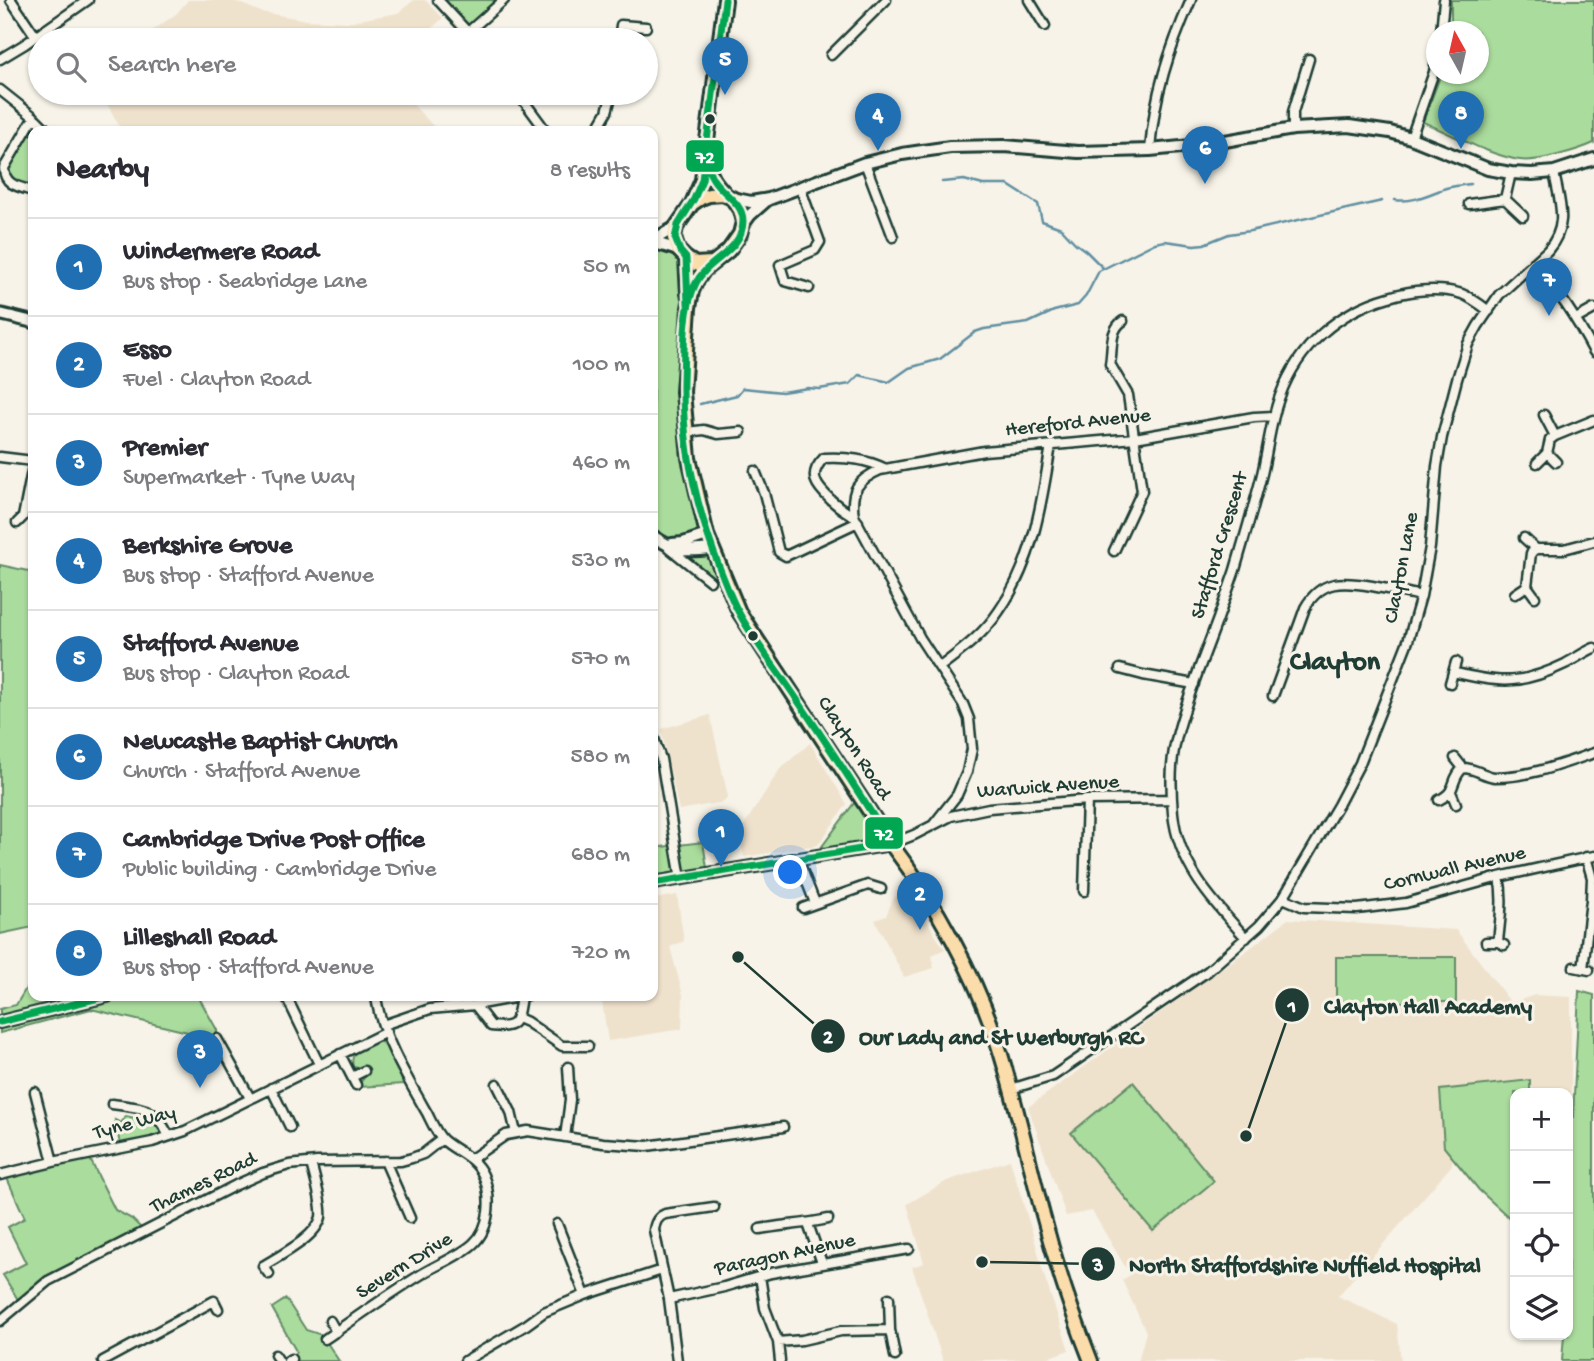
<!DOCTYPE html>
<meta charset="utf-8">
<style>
:root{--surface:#fff;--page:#f2f2f3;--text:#2b2b33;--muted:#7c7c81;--line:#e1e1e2;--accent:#1f6fb2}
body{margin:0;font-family:"Gochi Hand",sans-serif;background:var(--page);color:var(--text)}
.controls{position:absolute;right:21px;bottom:21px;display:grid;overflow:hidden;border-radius:14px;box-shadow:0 2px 5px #0004}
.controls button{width:63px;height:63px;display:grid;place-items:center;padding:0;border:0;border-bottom:2px solid var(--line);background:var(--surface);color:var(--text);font:35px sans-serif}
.compass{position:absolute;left:1426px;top:21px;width:63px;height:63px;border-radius:50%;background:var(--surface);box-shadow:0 2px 5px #0004;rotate:352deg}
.you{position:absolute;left:791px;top:873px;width:24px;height:24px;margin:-18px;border:5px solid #fff;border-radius:50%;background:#1a73e8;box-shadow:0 0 0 10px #1a73e833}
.badge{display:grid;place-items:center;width:46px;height:46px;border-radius:50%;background:var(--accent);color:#fff;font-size:23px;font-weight:700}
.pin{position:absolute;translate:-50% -58px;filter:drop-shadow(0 2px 4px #0008)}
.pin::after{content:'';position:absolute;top:37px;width:24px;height:21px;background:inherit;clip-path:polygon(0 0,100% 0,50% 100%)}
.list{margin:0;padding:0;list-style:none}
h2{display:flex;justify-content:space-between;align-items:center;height:91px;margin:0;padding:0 28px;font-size:30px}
h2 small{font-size:23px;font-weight:400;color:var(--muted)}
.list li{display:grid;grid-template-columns:46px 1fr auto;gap:21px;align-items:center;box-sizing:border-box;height:98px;padding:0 28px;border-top:2px solid var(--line)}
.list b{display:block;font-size:26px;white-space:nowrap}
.list p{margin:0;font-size:23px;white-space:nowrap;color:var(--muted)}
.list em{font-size:23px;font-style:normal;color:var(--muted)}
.icon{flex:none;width:38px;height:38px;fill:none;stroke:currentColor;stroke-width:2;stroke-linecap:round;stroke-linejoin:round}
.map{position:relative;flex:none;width:1594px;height:1361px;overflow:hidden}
.search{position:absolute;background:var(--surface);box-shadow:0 2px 5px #0004;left:28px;top:28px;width:630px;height:77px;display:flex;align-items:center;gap:18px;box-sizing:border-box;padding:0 24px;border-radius:38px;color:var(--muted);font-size:26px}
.panel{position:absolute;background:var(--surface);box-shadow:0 2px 5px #0004;left:28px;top:126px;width:630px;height:875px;border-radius:14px}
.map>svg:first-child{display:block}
</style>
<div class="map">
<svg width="1594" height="1361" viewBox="0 0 1594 1361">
<rect width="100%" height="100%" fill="#f7f3e8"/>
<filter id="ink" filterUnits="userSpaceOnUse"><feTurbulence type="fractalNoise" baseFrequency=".0143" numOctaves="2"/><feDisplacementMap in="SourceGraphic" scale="14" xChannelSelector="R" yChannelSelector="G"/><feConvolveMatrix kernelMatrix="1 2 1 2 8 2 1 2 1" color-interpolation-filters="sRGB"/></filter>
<g filter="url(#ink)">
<path fill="#efe2cd" d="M188,0H232L261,12L307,20L347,22L398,13L414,0H425L443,18L419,40H140L177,13Z
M101,93H402L438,131H122Z
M710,715L728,797L724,802L679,810L661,729Z
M810,743L847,804L818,845L744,857L739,833L780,769Z
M906,885L910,890L937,938L945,949L932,955L934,968L904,977L875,920L886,916L892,901Z
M677,895L684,941L670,947L683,995L682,1029L608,1041L601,996H653V899Z
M1288,919L1456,930L1511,1003L1535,995L1571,997V1097H1568V1093H1515L1456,1104L1452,1165L1338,1296L1397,1324L1401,1361H1138L1146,1332L1122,1280L1130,1275L1092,1211L1066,1216L1028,1107L1249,949Z
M1010,1160L1037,1248L1042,1269L1069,1350L1044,1359L943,1361L912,1267L924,1263L907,1204L947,1181Z"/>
<path fill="#aadc9d" stroke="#648c68" stroke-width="2" d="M438,0H504L468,32Z
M1451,0H1594V143C1579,150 1535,163 1520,160C1491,156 1451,134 1423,122L1441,74H1478V32L1451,31Z
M34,122L42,131H33V186C21,183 7,183 8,168Z
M653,243L686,258L689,458L723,575L710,581L653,536Z
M0,565L33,572V927L0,934Z
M860,795L891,844L815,856Z
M703,842L707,868L711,873L653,883V848Z
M1336,957H1456V1002H1336Z
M28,985L33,987V996H198L217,1030V1039L91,1009L0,1033V1009L16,1005Z
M1579,991L1594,995V1361H1562L1564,1335H1568V1117H1573Z
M378,1041C394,1046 398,1069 403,1084L360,1087V1083L368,1073V1069L353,1067C349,1048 364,1047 378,1041Z
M1530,1080V1093H1515V1223L1479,1190L1444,1147L1440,1090Z
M1133,1082L1214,1181L1153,1231L1071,1133Z
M156,1114L169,1136L121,1149L115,1120L121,1123L126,1116L149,1121Z
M88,1155L115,1210L132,1219L145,1232L48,1281L20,1303L3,1275L26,1263L8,1227L25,1218L5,1174Z
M286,1299L306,1330L322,1335L339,1361H297L293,1356L296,1351L272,1308Z"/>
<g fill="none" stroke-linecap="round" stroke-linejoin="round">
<path stroke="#608fa1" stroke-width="2.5" d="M942,182L964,180L983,185H1008L1038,204L1042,221L1061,228L1075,243L1086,251L1103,268
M1395,200C1413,203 1429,194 1446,188C1454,186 1462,185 1470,184
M700,404L737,395L743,388L782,392L808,388L819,389L850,384L859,375L889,382L909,368L940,359L975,332L984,329L1028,323L1054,311L1078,305L1086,296L1099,271L1155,243L1165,241L1194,245L1204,244L1229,234L1250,231L1382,201"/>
<g stroke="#1f3d34" stroke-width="13">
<path id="street" d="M11,0L36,37
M438,0L475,40
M1029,0L1045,26
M468,32L504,0
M1441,32L1444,0
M619,40L621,25L646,27
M831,55L886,0
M0,59L25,44L88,0
M0,90L34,117L48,131
M518,93L546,131
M1293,129V112L1309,59
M596,131L607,112L612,93
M1411,138L1434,72L1436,60
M1150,150C1154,95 1169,50 1191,0
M865,163L893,237
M800,187L820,242L815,250L780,265L785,281L809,288
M33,191C19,187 4,185 4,168L34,117
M1505,199L1523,216
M1469,204L1505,199L1511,173
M1533,263C1559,292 1576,318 1594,352
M1576,319L1594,309
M1544,415L1555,436
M687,432L704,430L718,434L741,432
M1547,453L1556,462
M0,457L33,461
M1537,463L1547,453L1550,440L1555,436L1594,420
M755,471L764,493L779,552L786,556L858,522
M854,516C845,512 839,507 831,500C816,486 807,475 824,458C847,457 866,459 886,469
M17,523L23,517L33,466
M1524,538L1536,549H1564L1594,541
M669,548L710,581
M1114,551L1142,491L1128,395L1110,364C1113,349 1109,330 1123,321
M1515,594L1527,586
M1535,597L1527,586L1531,553L1536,549
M940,667C962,650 984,634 999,611C1033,563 1042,502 1051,445
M1120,669L1143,675L1194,684
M1453,672C1499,684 1522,685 1565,664C1575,659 1584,652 1594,648
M1450,683L1456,662
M1273,696L1305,608C1321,579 1343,581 1372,586C1388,589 1404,592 1421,596
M653,736L661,759L681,879
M1455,758L1463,768C1475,768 1484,776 1495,777C1529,777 1562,764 1594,753
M1451,792L1456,804
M1439,800C1459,790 1449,781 1463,768
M934,824L957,795L967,772L972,749L969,719L963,704L920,638L854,516C850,491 857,480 880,470L984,451L1135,438L1254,417L1274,416
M891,844L914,835L951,816L989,808L1087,800L1172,799
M798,859L815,903
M1084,891L1087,800
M1283,898L1304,907L1330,908L1357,909L1406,903L1499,877L1594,856
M803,908L868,885L881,889
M1246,938C1213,902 1178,865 1173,813C1171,791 1170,767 1175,745C1180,719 1190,694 1199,669C1212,636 1224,603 1235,570C1244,539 1253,509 1261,478C1268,451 1270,422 1280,396C1298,346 1339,311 1389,297C1411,290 1440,287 1462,294C1472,298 1481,305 1489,311
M1486,942H1498L1504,945
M1498,942C1500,920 1504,899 1499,877
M1574,967L1589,970
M1583,969L1591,900L1592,878L1586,857
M286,996L319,1064
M475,1005L491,1026C518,1030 517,1020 521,997
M518,1018L527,1022L562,1046H588
M383,1025L430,1009L475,1005L525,996
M217,1039L250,1098
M340,1054L356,1085
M352,1077L364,1071
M497,1084L511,1112L516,1133
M271,1088L290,1127
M1011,1089L1053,1076L1208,971L1259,926L1283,898L1338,805L1360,763L1408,641L1421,596L1430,547L1437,466L1442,437L1457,379L1468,344L1478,326L1499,295L1548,250C1570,224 1559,202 1554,172
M35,1092L53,1162
M112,1104C144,1109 153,1105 169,1136
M565,1137L570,1100L568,1067
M471,1159L506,1135L528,1131L603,1143L647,1146L783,1127
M385,1161L410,1218
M0,1175L53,1162L152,1142L185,1131L386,1032
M557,1224L585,1295
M808,1224L822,1263
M760,1229C783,1225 806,1224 828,1219
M269,1274L263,1266C279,1256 317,1237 321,1217C323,1204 314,1176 311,1163
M760,1276L765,1308L778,1342L802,1340L841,1331L890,1330
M889,1298L890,1330L895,1356
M669,1299L724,1287L771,1273L909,1249
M0,1321L48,1281L236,1185L263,1173L289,1165L317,1162L401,1161L412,1158L423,1154L442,1139
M330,1321L336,1332
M325,1339C357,1317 389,1294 422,1274C437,1265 461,1255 473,1244C491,1228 492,1196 483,1175C475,1157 457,1152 443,1140C436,1133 431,1121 427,1113C408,1080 380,1033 376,996
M778,1342L780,1361
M275,1355L279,1361
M103,1361L214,1301L218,1309
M288,1361L291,1359
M465,1361L526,1325L544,1312L585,1295L662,1270
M677,1361L669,1299L654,1230C655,1223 657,1217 665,1214L714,1207"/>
</g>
<g stroke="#1f3d34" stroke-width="16">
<path id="secondary" d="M732,198L751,202L769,199L865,163L902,154L950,147L1004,146L1078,152L1150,150L1202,145L1293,129L1349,126L1390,132L1411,138L1488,169L1511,173L1532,174L1554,172L1594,159
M742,226L750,215L767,200
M653,240L676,227
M653,243L662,245L678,250
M0,314L33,322
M653,536C676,552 685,552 712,549
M672,544L683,543L707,535
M653,883L891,844
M0,1022L107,996"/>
</g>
<g stroke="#1f3d34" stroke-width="18">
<path id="primary" d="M707,162C709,176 717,185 727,196
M692,203L702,180L725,0
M686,258L688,294
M712,263L695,264L686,258L678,250L674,238L676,227L692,204L701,198L709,195L723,194L732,198L740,210L743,222L740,234L728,251L704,270L696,282L692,291L689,308L683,392L689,458L707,535L739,612L891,844C935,902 976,975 998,1045C1016,1101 1028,1158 1043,1215C1056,1265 1072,1313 1091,1361"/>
</g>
<use href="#street" stroke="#f7f3e8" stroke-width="8"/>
<use href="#secondary" stroke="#f7f3e8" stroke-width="10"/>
<use href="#primary" stroke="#fbddab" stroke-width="12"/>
<g stroke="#f7f3e8" stroke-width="12">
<path id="bus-1" d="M688,304L686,258L680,251L675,238L678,225L694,199L702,180L725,0
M653,883L891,844C861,796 830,748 798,701C779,672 756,644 739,613C731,599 726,584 720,569C697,510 682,446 683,382C684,355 683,307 696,283C707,260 743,251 743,221C743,202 722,194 713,179C708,172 707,163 706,154
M0,1022L107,996"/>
</g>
<use href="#bus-1" stroke="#00a651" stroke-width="7"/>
</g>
</g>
<g fill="#1f3d34" stroke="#f7f3e8" stroke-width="2.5">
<circle cx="710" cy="119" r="6"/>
<circle cx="753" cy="636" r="6"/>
</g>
<g text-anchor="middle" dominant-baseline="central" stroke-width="6" stroke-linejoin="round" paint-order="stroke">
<g font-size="21" fill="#1f3d34" stroke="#f7f3e8">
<text transform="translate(1078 424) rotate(-6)">Hereford Avenue</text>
<text transform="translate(1221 546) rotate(-73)">Stafford Crescent</text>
<text transform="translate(1403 568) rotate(-79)">Clayton Lane</text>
<text transform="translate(853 749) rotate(57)">Clayton Road</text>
<text transform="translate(1048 788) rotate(-4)">Warwick Avenue</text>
<text transform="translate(1455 870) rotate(-13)">Cornwall Avenue</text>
<text transform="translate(135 1124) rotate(-15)">Tyne Way</text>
<text transform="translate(204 1184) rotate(-26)">Thames Road</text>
<text transform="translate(785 1256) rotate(-12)">Paragon Avenue</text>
<text transform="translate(405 1267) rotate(-32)">Severn Drive</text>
</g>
<g font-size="28" font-weight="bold" fill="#1f3d34" stroke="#f7f3e8">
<text x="1335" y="663">Clayton</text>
</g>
</g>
<path fill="none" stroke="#1f3d34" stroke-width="2.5" d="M1246 1136L1292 1005M738 957L828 1036M982 1262L1098 1264"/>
<g fill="#1f3d34" stroke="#f7f3e8" stroke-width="2.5">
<circle cx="1246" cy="1136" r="7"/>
<circle cx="738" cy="957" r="7"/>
<circle cx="982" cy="1262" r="7"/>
<circle cx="1292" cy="1005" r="18"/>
<circle cx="828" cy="1036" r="18"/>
<circle cx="1098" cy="1264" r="18"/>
</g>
<g font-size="21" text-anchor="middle" font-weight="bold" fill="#fff">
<text x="1292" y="1012">1</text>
<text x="828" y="1043">2</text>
<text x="1098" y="1271">3</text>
</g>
<g font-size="23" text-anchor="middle" font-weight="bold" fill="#1f3d34" stroke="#f7f3e8" stroke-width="6" stroke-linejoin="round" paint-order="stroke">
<text x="1428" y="1013">Clayton Hall Academy</text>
<text x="1001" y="1044">Our Lady and St Werburgh RC</text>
<text x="1305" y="1272">North Staffordshire Nuffield Hospital</text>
</g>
<g stroke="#f7f3e8" stroke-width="2.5">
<rect x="685" y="139" width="40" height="34" rx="7" fill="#00a651"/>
<rect x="864" y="816" width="40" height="34" rx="7" fill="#00a651"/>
</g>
<g font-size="19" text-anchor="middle" font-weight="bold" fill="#fff">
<text x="705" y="163">72</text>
<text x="884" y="840">72</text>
</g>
</svg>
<div class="controls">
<button>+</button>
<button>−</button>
<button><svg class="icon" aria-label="locate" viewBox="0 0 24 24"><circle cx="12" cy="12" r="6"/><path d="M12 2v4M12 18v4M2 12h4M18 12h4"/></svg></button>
<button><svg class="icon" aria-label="layers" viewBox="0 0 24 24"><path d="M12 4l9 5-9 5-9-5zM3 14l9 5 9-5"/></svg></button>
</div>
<svg class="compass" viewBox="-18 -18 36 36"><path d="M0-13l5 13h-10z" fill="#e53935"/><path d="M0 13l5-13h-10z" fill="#7c7c81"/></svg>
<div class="you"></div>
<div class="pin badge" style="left:721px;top:867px">1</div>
<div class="pin badge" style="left:920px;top:930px">2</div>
<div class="pin badge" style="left:200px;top:1088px">3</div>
<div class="pin badge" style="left:878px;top:151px">4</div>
<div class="pin badge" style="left:725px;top:95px">5</div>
<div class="pin badge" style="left:1205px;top:184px">6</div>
<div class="pin badge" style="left:1549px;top:316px">7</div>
<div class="pin badge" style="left:1461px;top:149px">8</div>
<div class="search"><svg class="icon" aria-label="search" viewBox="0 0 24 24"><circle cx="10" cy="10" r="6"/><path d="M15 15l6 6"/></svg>Search here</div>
<section class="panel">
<h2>Nearby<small>8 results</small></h2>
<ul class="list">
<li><span class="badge">1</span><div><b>Windermere Road</b><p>Bus stop · Seabridge Lane</p></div><em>50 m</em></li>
<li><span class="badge">2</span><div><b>Esso</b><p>Fuel · Clayton Road</p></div><em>100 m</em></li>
<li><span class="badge">3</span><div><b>Premier</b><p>Supermarket · Tyne Way</p></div><em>460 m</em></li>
<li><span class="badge">4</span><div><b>Berkshire Grove</b><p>Bus stop · Stafford Avenue</p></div><em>530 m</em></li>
<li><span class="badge">5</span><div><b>Stafford Avenue</b><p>Bus stop · Clayton Road</p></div><em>570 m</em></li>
<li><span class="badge">6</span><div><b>Newcastle Baptist Church</b><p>Church · Stafford Avenue</p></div><em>580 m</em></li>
<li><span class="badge">7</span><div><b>Cambridge Drive Post Office</b><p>Public building · Cambridge Drive</p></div><em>680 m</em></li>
<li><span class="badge">8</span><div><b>Lilleshall Road</b><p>Bus stop · Stafford Avenue</p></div><em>720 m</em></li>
</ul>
</section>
</div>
